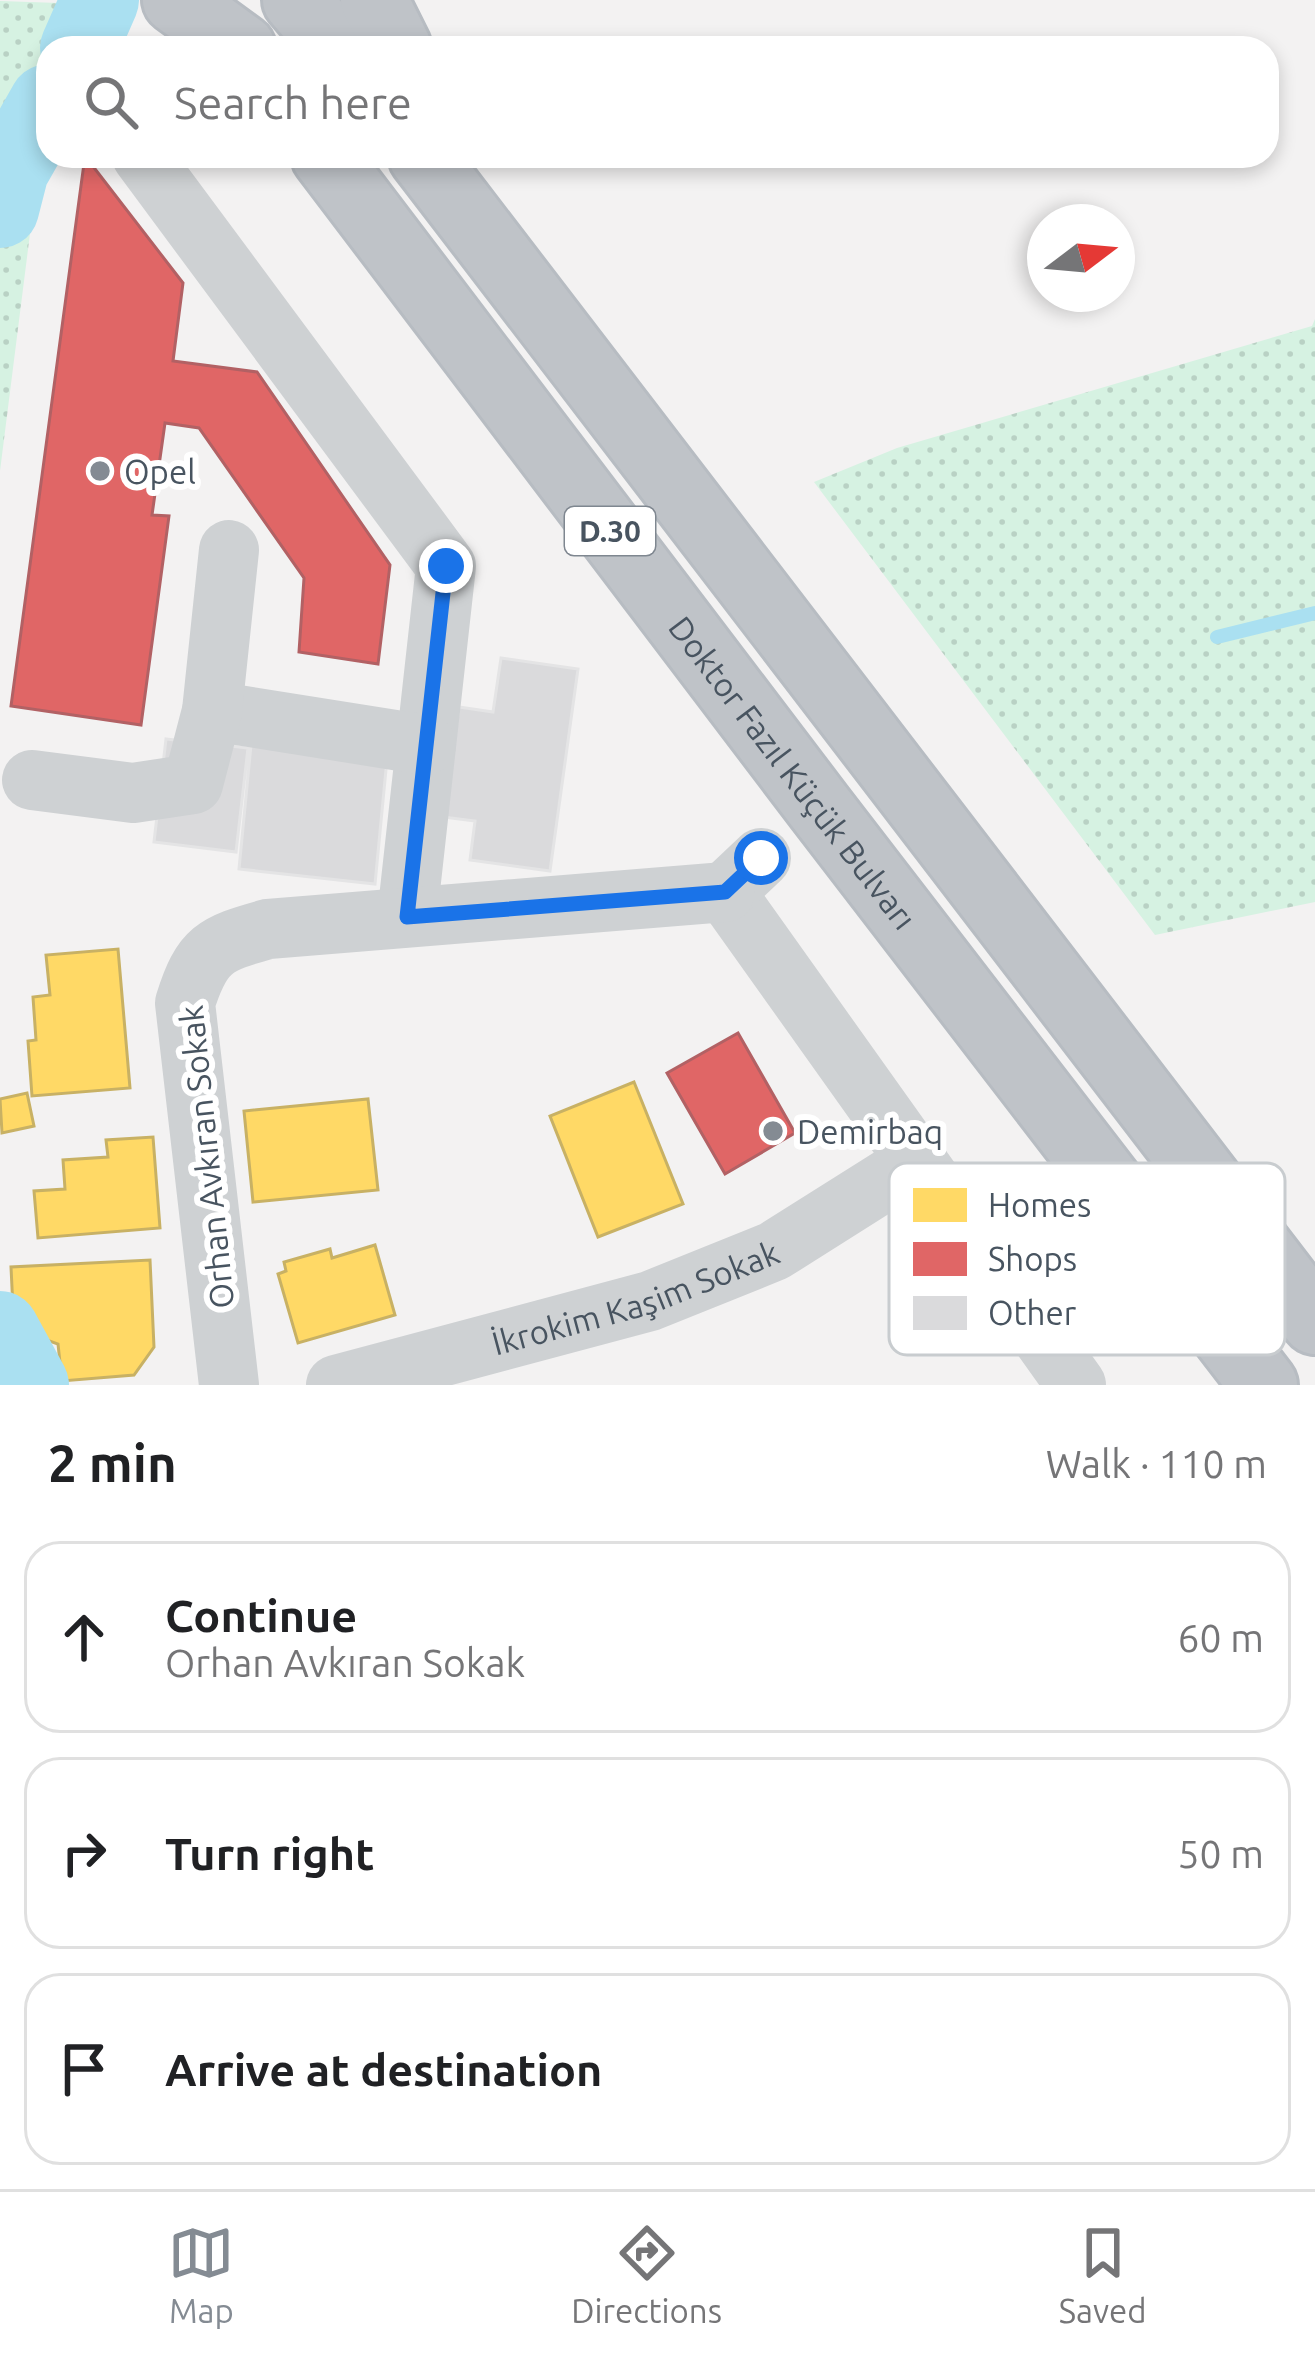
<!DOCTYPE html>
<meta charset="utf-8">
<style>
:root{--surface:#fff;--page:#f2f2f2;--text:#202124;--muted:#757577;--line:#e0e0e0;--accent:#848b93}
body{margin:0;font-family:Ubuntu,sans-serif;background:var(--page);color:var(--text)}
.compass{position:absolute;left:1027px;top:204px;width:108px;height:108px;border-radius:50%;background:var(--surface);box-shadow:0 6px 18px #0003;rotate:74deg}
.stop{position:absolute;width:36px;height:36px;margin:-27px;border:9px solid #1a73e8;border-radius:50%;background:#fff}
.stop.end{background:#1a73e8;border-color:#fff;box-shadow:0 3px 12px #0008}
.list{margin:0;padding:0;list-style:none}
h2{display:flex;justify-content:space-between;align-items:center;height:156px;margin:0;padding:0 48px;font-size:51px}
h2 small{font-size:39px;font-weight:400;color:var(--muted)}
.list li{display:grid;grid-template-columns:78px 1fr auto;gap:36px;align-items:center;box-sizing:border-box;height:192px;margin:0 24px 24px;padding:0 24px;border:3px solid var(--line);border-radius:36px}
.list b{display:block;font-size:45px;white-space:nowrap}
.list p{margin:0;font-size:39px;white-space:nowrap;color:var(--muted)}
.list em{font-size:39px;font-style:normal;color:var(--muted)}
.icon{flex:none;width:66px;height:66px;fill:none;stroke:currentColor;stroke-width:2;stroke-linecap:round;stroke-linejoin:round}
.map{position:relative;flex:none;width:1315px;height:1385px;overflow:hidden}
.search{position:absolute;background:var(--surface);box-shadow:0 6px 18px #0003;left:36px;right:36px;top:36px;height:132px;display:flex;align-items:center;gap:30px;box-sizing:border-box;padding:0 42px;border-radius:36px;color:var(--muted);font-size:45px}
.sheet{height:804px;background:var(--surface)}
nav{display:flex;justify-content:space-around;align-items:center;box-sizing:border-box;height:168px;border-top:3px solid var(--line);background:var(--surface);font-size:33px;color:var(--muted)}
nav a{display:grid;justify-items:center;gap:6px}
nav .on{color:var(--accent)}
.map>svg:first-child{display:block}
</style>
<div class="map">
<svg width="1315" height="1385" viewBox="0 0 1315 1385">
<defs>
<pattern id="grass-dots" width="8" height="8" patternUnits="userSpaceOnUse" patternTransform="scale(3)"><rect width="8" height="8" fill="#d6f2e2"/><path d="M2 2h.1M6 6h.1" fill="none" stroke="#b9d1c4" stroke-width="1.8" stroke-linecap="round"/></pattern>
</defs>
<rect width="100%" height="100%" fill="#f3f2f2"/>
<path fill="url(#grass-dots)" d="M0,1L118,5L99,48H48V156H51L35,194L0,471Z
M1315,319V902L1155,935L814,482L897,448L1312,326Z
M0,1298L51,1385H0Z"/>
<path fill="#ffd966" stroke="#c8b164" stroke-width="3" d="M118,949L130,1088L32,1096L28,1041L36,1040L33,997L50,995L46,955Z
M634,1082L683,1204L598,1237L550,1116Z
M27,1093L34,1126L2,1133L0,1099Z
M368,1099L378,1190L253,1202L244,1111Z
M153,1137L160,1228L38,1238L34,1191L65,1189L63,1160L108,1157L106,1140Z
M375,1245L395,1315L298,1343L278,1274L286,1271L284,1262L330,1249L332,1258Z
M150,1260L154,1347L134,1375L62,1381L58,1344L25,1332L13,1308L11,1267Z"/>
<path fill="#e06666" stroke="#b26164" stroke-width="3" d="M85,156L183,283L173,361L257,372L390,565L378,664L299,652L304,578L199,428L165,423L152,515L169,516L141,725L11,706Z
M738,1033L795,1133L725,1174L667,1073Z"/>
<g fill="none" stroke-linecap="round" stroke-linejoin="round">
<path stroke="#aae0f1" stroke-width="14" d="M1217,637L1315,613"/>
<path stroke="#aae0f1" stroke-width="78" d="M79,48L100,0
M0,209L10,170L48,103
M0,1330L30,1385"/>
</g>
<path fill="#dadadc" stroke="#e4e4e5" stroke-width="3" d="M501,658L578,669L550,871L470,860L475,821L443,817L459,707L493,712Z
M166,739L248,748L236,852L154,842Z
M251,745L387,759L375,884L239,869Z"/>
<g fill="none" stroke-linecap="round" stroke-linejoin="round">
<g stroke="#b7bcc2" stroke-width="72">
<g id="highway">
<path d="M176,0L242,48"/>
<path d="M296,0L337,48"/>
<path d="M374,0L398,48"/>
<path id="s2" d="M325,156L820,808L1264,1385"/>
<path d="M422,156L1315,1321"/>
</g>
</g>
<g stroke="#ced1d3" stroke-width="60">
<path d="M142,156L446,566L407,917"/>
<path d="M212,711L426,745"/>
<path d="M32,780L133,793L193,784L212,711L229,550"/>
<path d="M725,892L1076,1385"/>
<path d="M725,892L761,858"/>
<path d="M229,1385L185,1003C202,949 214,944 268,929L725,892"/>
<path id="s1" d="M336,1385L650,1301L774,1251L915,1162"/>
</g>
<use href="#highway" stroke="#bfc3c8" stroke-width="66"/>
</g>
<g fill="none" stroke-linecap="round" stroke-linejoin="round">
<path stroke="#1a73e8" stroke-width="15" d="M446,566L407,917L725,892L761,858"/>
</g>
<g fill="#848b93" stroke="#fff" stroke-width="4.5">
<circle cx="100" cy="471" r="12"/>
<circle cx="773" cy="1131" r="12"/>
</g>
<g text-anchor="middle" dominant-baseline="central" stroke-width="12" stroke-linejoin="round" paint-order="stroke">
<rect fill="#fff" stroke="#7f8790" stroke-width="3" x="565" y="507" width="90" height="48" rx="9"/>
<g font-size="30" font-weight="bold" fill="#485460">
<text x="610" y="531">D.30</text>
</g>
<g font-size="33" fill="#485460" stroke="#fff" text-anchor="start">
<text x="124" y="471">Opel</text>
<text x="797" y="1131">Demirbaq</text>
</g>
<g font-size="33" fill="#485460" stroke="#fff">
<text stroke="none"><textPath href="#s2" startOffset="774">Doktor Fazıl Küçük Bulvarı</textPath></text>
<text transform="translate(206 1157) rotate(-96)">Orhan Avkıran Sokak</text>
<text stroke="none"><textPath href="#s1" startOffset="312">İkrokim Kaşim Sokak</textPath></text>
</g>
</g>
<rect x="889" y="1163" width="396" height="192" rx="18" fill="#fff" stroke="#c8cccf" stroke-width="3"/>
<rect x="913" y="1188" width="54" height="34" fill="#ffd966"/>
<rect x="913" y="1242" width="54" height="34" fill="#e06666"/>
<rect x="913" y="1296" width="54" height="34" fill="#dadadc"/>
<g font-size="33" fill="#485460">
<text x="988" y="1217">Homes</text>
<text x="988" y="1271">Shops</text>
<text x="988" y="1325">Other</text>
</g>
</svg>
<svg class="compass" viewBox="-18 -18 36 36"><path d="M0-13l5 13h-10z" fill="#e53935"/><path d="M0 13l5-13h-10z" fill="#757577"/></svg>
<div class="stop" style="left:761px;top:858px"></div>
<div class="stop end" style="left:446px;top:566px"></div>
<div class="search"><svg class="icon" aria-label="search" viewBox="0 0 24 24"><circle cx="10" cy="10" r="6"/><path d="M15 15l6 6"/></svg>Search here</div>
</div>
<section class="sheet">
<h2>2 min<small>Walk · 110 m</small></h2>
<ul class="list">
<li><svg class="icon" aria-label="ahead" viewBox="0 0 24 24"><path d="M12 20V5M6 11l6-6 6 6"/></svg><div><b>Continue</b><p>Orhan Avkıran Sokak</p></div><em>60 m</em></li>
<li><svg class="icon" aria-label="right" viewBox="0 0 24 24"><path d="M7 20v-9h11M14 6l5 5-5 5"/></svg><div><b>Turn right</b></div><em>50 m</em></li>
<li><svg class="icon" aria-label="arrive" viewBox="0 0 24 24"><path d="M6 21V4h12l-3 4 3 4H6"/></svg><div><b>Arrive at destination</b></div></li>
</ul>
</section>
<nav>
<a class="on"><svg class="icon" aria-label="map" viewBox="0 0 24 24"><path d="M3 6l6-2 6 2 6-2v14l-6 2-6-2-6 2zM9 4v14M15 6v14"/></svg>Map</a>
<a><svg class="icon" aria-label="directions" viewBox="0 0 24 24"><path d="M12 3l9 9-9 9-9-9zM9 14v-3h6M13 9l2 2-2 2"/></svg>Directions</a>
<a><svg class="icon" aria-label="saved" viewBox="0 0 24 24"><path d="M7 4h10v16l-5-4-5 4z"/></svg>Saved</a>
</nav>
